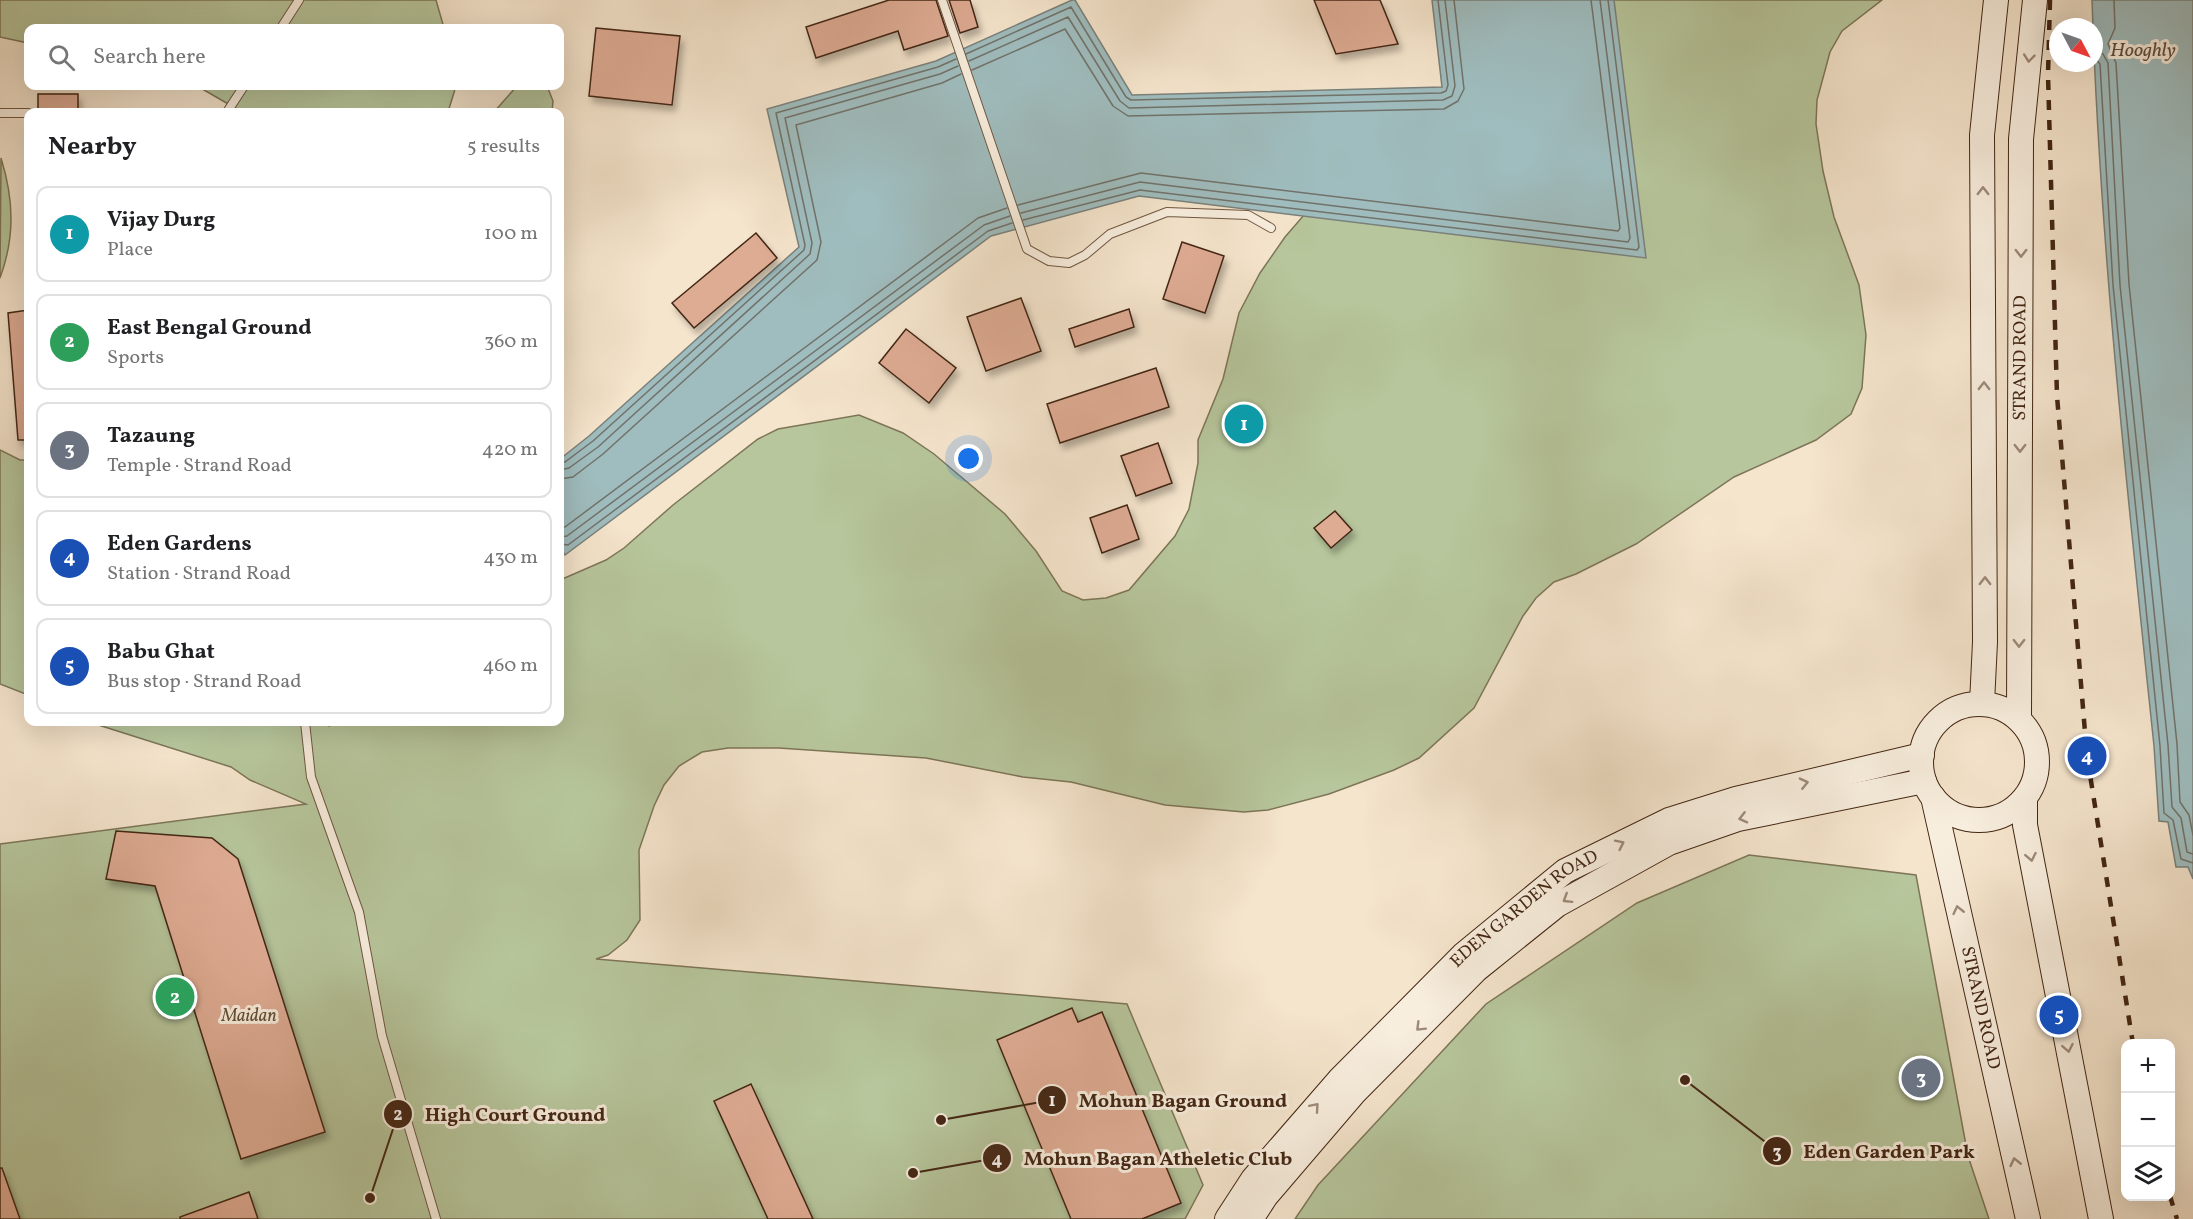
<!DOCTYPE html>
<meta charset="utf-8">
<style>
:root{--surface:#fff;--page:#f2f2f2;--text:#202124;--muted:#757577;--line:#e0e0e0;--accent:#d93025}
body{margin:0;font-family:Vollkorn,serif;background:var(--page);color:var(--text)}
.controls{position:absolute;right:18px;bottom:18px;display:grid;overflow:hidden;border-radius:12px;box-shadow:0 6px 24px #0002}
.controls button{width:54px;height:54px;display:grid;place-items:center;padding:0;border:0;border-bottom:2px solid var(--line);background:var(--surface);color:var(--text);font:30px sans-serif}
.compass{position:absolute;left:2049px;top:18px;width:54px;height:54px;border-radius:50%;background:var(--surface);box-shadow:0 6px 24px #0002;rotate:131deg}
.you{position:absolute;left:969px;top:459px;width:21px;height:21px;margin:-15px;border:4px solid #fff;border-radius:50%;background:#1a73e8;box-shadow:0 0 0 9px #1a73e833}
.badge{display:grid;place-items:center;width:39px;height:39px;border-radius:50%;background:var(--accent);color:#fff;font-size:20px;font-weight:700}
.pin{position:absolute;translate:-50% -50%;border:3px solid #fff;box-shadow:0 2px 6px #0006}
.list{margin:0;padding:0;list-style:none}
h2{display:flex;justify-content:space-between;align-items:center;height:78px;margin:0;padding:0 24px;font-size:26px}
h2 small{font-size:20px;font-weight:400;color:var(--muted)}
.list li{display:grid;grid-template-columns:39px 1fr auto;gap:18px;align-items:center;box-sizing:border-box;height:96px;margin:0 12px 12px;padding:0 12px;border:2px solid var(--line);border-radius:12px}
.list b{display:block;font-size:22px;white-space:nowrap}
.list p{margin:0;font-size:20px;white-space:nowrap;color:var(--muted)}
.list em{font-size:20px;font-style:normal;color:var(--muted)}
.icon{flex:none;width:33px;height:33px;fill:none;stroke:currentColor;stroke-width:2;stroke-linecap:round;stroke-linejoin:round}
.map{position:relative;flex:none;width:2193px;height:1219px;overflow:hidden}
.search{position:absolute;background:var(--surface);box-shadow:0 6px 24px #0002;left:24px;top:24px;width:540px;height:66px;display:flex;align-items:center;gap:15px;box-sizing:border-box;padding:0 21px;border-radius:12px;color:var(--muted);font-size:22px}
.panel{position:absolute;background:var(--surface);box-shadow:0 6px 24px #0002;left:24px;top:108px;width:540px;height:618px;border-radius:12px}
.map>svg:first-child{display:block}
</style>
<div class="map">
<svg width="2193" height="1219" viewBox="0 0 2193 1219">
<defs>
<filter id="shadow"><feDropShadow dx="3.5" dy="6" stdDeviation="3" flood-color="#0004"/></filter>
</defs>
<rect width="100%" height="100%" fill="#f5e5cd"/>
<filter id="stains"><feTurbulence type="fractalNoise" baseFrequency=".00333" numOctaves="4"/><feColorMatrix values="0 0 0 0 .2 0 0 0 0 .09 0 0 0 0 .02 0 0 0 .5 -.17"/></filter>
<radialGradient id="worn" r=".72"><stop offset=".6" stop-color="#630" stop-opacity="0"/><stop offset="1" stop-color="#630" stop-opacity=".3"/></radialGradient>
<path fill="#b7c69c" stroke="#7d7658" stroke-width="1.5" d="M0,0H436L444,28H28V43L0,37Z
M1470,0H1882L1842,31L1830,52L1817,100L1816,124L1823,171L1834,217L1859,285L1866,335L1862,388L1851,414L1816,440L1734,477L1636,544L1576,574L1554,582L1536,598L1523,616L1474,708L1419,758L1394,770L1329,794L1268,810L1244,812L1165,805L1071,782L1023,777L926,758L779,748H728L702,752L679,766L664,785L654,806L639,850L640,920L627,940L608,955L596,959L1127,1004L1203,1185L1185,1219H0V844L306,804L250,780L231,767L89,722H322L329,726L340,722H560V580L606,560L624,548L673,505L758,439L778,429L859,415L903,433L934,454L1005,514L1036,551L1062,591L1083,600L1106,598L1129,590L1175,536L1189,509L1198,463V440L1223,379L1239,313L1260,273L1285,237L1330,185L1436,140Z
M197,86H456L448,112H242Z
M517,86H547L553,101L552,112H494Z
M1,158C14,200 15,237 0,278Z
M0,450L20,460H28V695L0,684Z
M1749,855L1916,875L1968,1156L1989,1219H1295L1318,1185L1486,1004L1637,903Z"/>
<path fill="#9fbdbf" stroke="#7a817b" stroke-width="1.5" d="M1072,0H1075L1132,95L1442,87L1432,0H1614L1646,258L1139,196L991,236L565,555L560,547V459L589,436L799,247L767,109L936,61Z
M2092,0H2193V879L2188,867H2176L2168,822L2159,821L2154,746C2128,498 2100,248 2092,0Z"/>
<g fill="none" stroke-linecap="round" stroke-linejoin="round">
<path stroke="#71726a" stroke-width="1.5" d="M2114,0L2115,28L2108,44L2116,63L2129,284L2177,744L2180,802L2189,815L2193,835
M2094,50L2103,54L2108,63L2120,285L2168,745L2172,807L2181,818L2187,852L2193,854
M966,54L1071,7L1126,97L1131,100L1441,93L1446,91L1448,85L1438,0
M2094,57L2100,64L2113,285L2160,746L2164,813L2173,820L2181,859L2193,863
M969,61L1068,17L1120,101L1129,108L1443,100L1452,96L1455,86L1445,0
M972,70L1065,29L1113,106L1128,116L1444,109L1458,101L1464,89L1454,0
M1018,205L1141,173L1618,231L1620,228L1591,0
M1021,213L1140,182L1628,242L1630,238L1600,0
M1023,220L1140,190L1637,250L1639,247L1608,0
M560,463L565,462L593,441L804,250L805,245L776,113L938,67L956,59
M560,470L569,468L598,447L810,254L812,243L785,118L940,74L958,66
M560,479L573,477L603,454L817,260L821,242L796,125L942,83L961,74
M560,527H565L978,218L1007,208
M560,537L567,536L984,225L1010,216
M560,544L568,545L988,231L1012,223"/>
</g>
<path fill="#deab93" stroke="#432614" stroke-width="1.5" filter="url(#shadow)" d="M889,0H936L948,36L904,50L898,31L816,58L806,27Z
M949,0H970L978,27L960,33Z
M1314,0H1380L1398,44L1336,54Z
M596,28L680,36L672,105L589,96Z
M38,94H78V112H38Z
M756,233L777,258L694,328L672,303Z
M1182,242L1224,256L1205,313L1163,299Z
M1021,298L1041,351L986,371L967,317Z
M1129,309L1134,327L1075,347L1069,329Z
M28,310V440H18L8,313Z
M906,329L956,368L929,403L879,363Z
M1156,368L1169,407L1060,443L1047,404Z
M1158,443L1172,483L1136,496L1121,456Z
M1127,505L1139,539L1102,553L1090,518Z
M1335,511L1352,530L1331,548L1314,528Z
M116,831L212,838L238,859L325,1132L241,1159L155,886L106,879Z
M1072,1008L1078,1022L1102,1012L1181,1203L1142,1219H1071L997,1040Z
M751,1084L813,1219H768L714,1101Z
M0,1168H2L20,1219H0Z
M249,1192L258,1219H180V1217Z"/>
<g fill="none" stroke-linecap="round" stroke-linejoin="round">
<g stroke="#705642" stroke-width="10">
<path id="lane" d="M942,0L1027,249L1049,261L1069,263L1085,255L1110,234L1167,212L1248,215L1271,228
M281,28L299,0
M227,112L244,86
M0,113H28
M305,722L311,777L359,912L382,1036L436,1219"/>
</g>
<g stroke="#432614" stroke-width="26">
<g id="secondary">
<path d="M1982,703L1985,642L1982,135L1996,0"/>
<circle cx="1979" cy="762" r="58"/>
<path id="s1" d="M2019,718L2021,139L2035,0"/>
<path id="s2" d="M1933,797L2028,1219"/>
<path d="M2025,799V825L2101,1219"/>
<path id="s3" d="M1227,1219L1253,1179L1339,1080L1464,954L1565,871L1669,820L1736,799L1922,755"/>
<path d="M1251,1219L1266,1196L1355,1092L1476,970L1557,905L1669,843L1738,819L1924,781"/>
</g>
</g>
<use href="#lane" stroke="#f8eede" stroke-width="8"/>
<use href="#secondary" stroke="#f8eede" stroke-width="24"/>
<path stroke="#432614" stroke-width="4.5" stroke-dasharray="10 10" stroke-linecap="butt" d="M2050,0L2048,75L2057,396L2087,756L2133,1044
M2170,1196L2177,1219"/>
</g>
<defs><path id="oneway-chevron" d="M-2-3.5L2.5 0L-2 3.5" fill="none" stroke-width="1.6" stroke-linecap="round" stroke-linejoin="round" transform="scale(1.5)"/></defs>
<g stroke="#9e8a79">
<use href="#oneway-chevron" transform="translate(2029 58) rotate(96)"/>
<use href="#oneway-chevron" transform="translate(1983 191) rotate(-90)"/>
<use href="#oneway-chevron" transform="translate(2021 253) rotate(90)"/>
<use href="#oneway-chevron" transform="translate(1984 386) rotate(-90)"/>
<use href="#oneway-chevron" transform="translate(2020 448) rotate(90)"/>
<use href="#oneway-chevron" transform="translate(1985 581) rotate(-90)"/>
<use href="#oneway-chevron" transform="translate(2019 643) rotate(90)"/>
<use href="#oneway-chevron" transform="translate(1804 783) rotate(-13)"/>
<use href="#oneway-chevron" transform="translate(1743 818) rotate(166)"/>
<use href="#oneway-chevron" transform="translate(1620 844) rotate(-26)"/>
<use href="#oneway-chevron" transform="translate(2031 857) rotate(79)"/>
<use href="#oneway-chevron" transform="translate(1567 899) rotate(148)"/>
<use href="#oneway-chevron" transform="translate(1958 910) rotate(-103)"/>
<use href="#oneway-chevron" transform="translate(1420 1027) rotate(135)"/>
<use href="#oneway-chevron" transform="translate(2068 1048) rotate(79)"/>
<use href="#oneway-chevron" transform="translate(1315 1107) rotate(-49)"/>
<use href="#oneway-chevron" transform="translate(2015 1162) rotate(-103)"/>
</g>
<g text-anchor="middle" dominant-baseline="central" stroke-width="6" stroke-linejoin="round" paint-order="stroke">
<g font-size="18" fill="#432614" stroke="#f8eede">
<text stroke="none"><textPath href="#s1" startOffset="360">STRAND ROAD</textPath></text>
<text stroke="none"><textPath href="#s3" startOffset="432">EDEN GARDEN ROAD</textPath></text>
<text stroke="none"><textPath href="#s2" startOffset="216">STRAND ROAD</textPath></text>
</g>
<g font-size="18" font-style="italic" fill="#604e36" stroke="#f8eede">
<text x="249" y="1016">Maidan</text>
</g>
<g font-size="20" font-style="italic" fill="#5a4c3f" stroke="#f8eede">
<text x="2143" y="51">Hooghly</text>
</g>
</g>
<path fill="none" stroke="#432614" stroke-width="2" d="M941 1120L1052 1100M370 1198L398 1114M1685 1080L1777 1151M913 1173L997 1158"/>
<g fill="#432614" stroke="#f8eede" stroke-width="2">
<circle cx="941" cy="1120" r="6"/>
<circle cx="370" cy="1198" r="6"/>
<circle cx="1685" cy="1080" r="6"/>
<circle cx="913" cy="1173" r="6"/>
<circle cx="1052" cy="1100" r="15"/>
<circle cx="398" cy="1114" r="15"/>
<circle cx="1777" cy="1151" r="15"/>
<circle cx="997" cy="1158" r="15"/>
</g>
<g font-size="18" text-anchor="middle" font-weight="bold" fill="#fff">
<text x="1052" y="1106">1</text>
<text x="398" y="1120">2</text>
<text x="1777" y="1158">3</text>
<text x="997" y="1165">4</text>
</g>
<g font-size="20" text-anchor="middle" font-weight="bold" fill="#432614" stroke="#f8eede" stroke-width="6" stroke-linejoin="round" paint-order="stroke">
<text x="1183" y="1107">Mohun Bagan Ground</text>
<text x="515" y="1121">High Court Ground</text>
<text x="1889" y="1158">Eden Garden Park</text>
<text x="1158" y="1165">Mohun Bagan Atheletic Club</text>
</g>
<rect width="100%" height="100%" filter="url(#stains)"/>
<rect width="100%" height="100%" fill="url(#worn)"/>
</svg>
<div class="controls">
<button>+</button>
<button>−</button>
<button><svg class="icon" aria-label="layers" viewBox="0 0 24 24"><path d="M12 4l9 5-9 5-9-5zM3 14l9 5 9-5"/></svg></button>
</div>
<svg class="compass" viewBox="-18 -18 36 36"><path d="M0-13l5 13h-10z" fill="#e53935"/><path d="M0 13l5-13h-10z" fill="#757577"/></svg>
<div class="you"></div>
<div class="pin badge" style="left:1244px;top:424px;background:#0f9aa8">1</div>
<div class="pin badge" style="left:175px;top:997px;background:#2e9e5b">2</div>
<div class="pin badge" style="left:1921px;top:1078px;background:#6b7280">3</div>
<div class="pin badge" style="left:2087px;top:756px;background:#1a4fb4">4</div>
<div class="pin badge" style="left:2059px;top:1015px;background:#1a4fb4">5</div>
<div class="search"><svg class="icon" aria-label="search" viewBox="0 0 24 24"><circle cx="10" cy="10" r="6"/><path d="M15 15l6 6"/></svg>Search here</div>
<section class="panel">
<h2>Nearby<small>5 results</small></h2>
<ul class="list">
<li><span class="badge" style="background:#0f9aa8">1</span><div><b>Vijay Durg</b><p>Place</p></div><em>100 m</em></li>
<li><span class="badge" style="background:#2e9e5b">2</span><div><b>East Bengal Ground</b><p>Sports</p></div><em>360 m</em></li>
<li><span class="badge" style="background:#6b7280">3</span><div><b>Tazaung</b><p>Temple · Strand Road</p></div><em>420 m</em></li>
<li><span class="badge" style="background:#1a4fb4">4</span><div><b>Eden Gardens</b><p>Station · Strand Road</p></div><em>430 m</em></li>
<li><span class="badge" style="background:#1a4fb4">5</span><div><b>Babu Ghat</b><p>Bus stop · Strand Road</p></div><em>460 m</em></li>
</ul>
</section>
</div>
